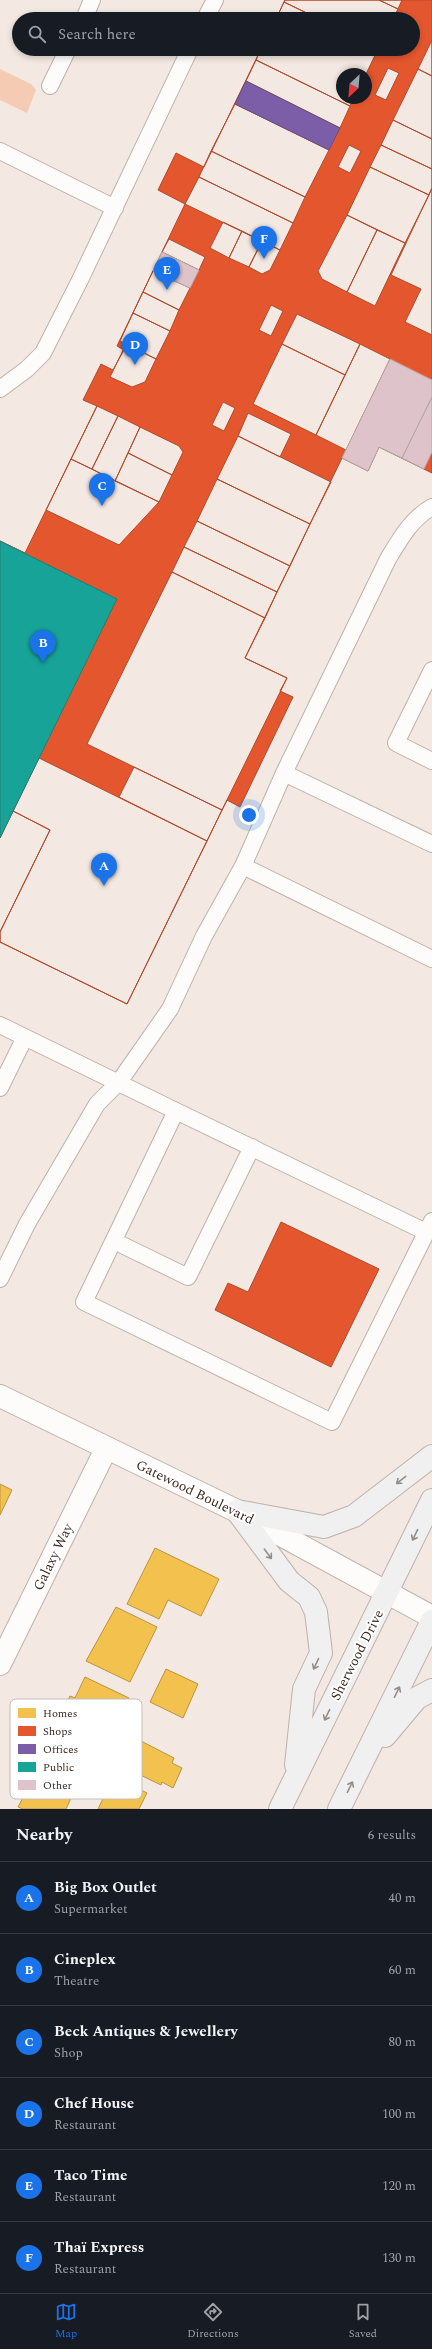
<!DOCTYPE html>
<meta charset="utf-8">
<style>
:root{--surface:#171b24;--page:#20242c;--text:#f1f3f6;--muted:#9ea1a6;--line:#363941;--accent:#1a73e8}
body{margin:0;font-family:Spectral,serif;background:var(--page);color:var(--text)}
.compass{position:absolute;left:336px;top:68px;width:36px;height:36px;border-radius:50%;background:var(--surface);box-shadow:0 2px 6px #0003;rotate:206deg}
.you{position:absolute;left:249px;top:815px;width:14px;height:14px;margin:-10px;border:3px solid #fff;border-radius:50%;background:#1a73e8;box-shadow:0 0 0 6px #1a73e833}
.badge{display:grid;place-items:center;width:26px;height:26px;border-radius:50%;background:var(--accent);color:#fff;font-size:13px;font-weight:700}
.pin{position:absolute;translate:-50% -33px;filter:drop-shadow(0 1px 2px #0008)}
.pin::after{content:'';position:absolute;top:21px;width:14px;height:12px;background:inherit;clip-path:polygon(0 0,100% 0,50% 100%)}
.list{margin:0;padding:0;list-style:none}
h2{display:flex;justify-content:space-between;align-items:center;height:52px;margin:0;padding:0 16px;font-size:17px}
h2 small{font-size:13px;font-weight:400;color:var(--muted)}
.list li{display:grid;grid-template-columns:26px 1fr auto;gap:12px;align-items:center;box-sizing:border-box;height:72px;padding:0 16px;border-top:1px solid var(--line)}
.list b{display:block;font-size:15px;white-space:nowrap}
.list p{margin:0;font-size:13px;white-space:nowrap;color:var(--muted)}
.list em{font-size:13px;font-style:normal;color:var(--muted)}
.icon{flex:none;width:22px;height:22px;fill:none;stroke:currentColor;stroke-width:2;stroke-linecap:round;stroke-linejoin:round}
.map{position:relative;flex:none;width:432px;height:1809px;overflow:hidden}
.search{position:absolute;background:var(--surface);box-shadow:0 2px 6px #0003;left:12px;right:12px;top:12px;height:44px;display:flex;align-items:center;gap:10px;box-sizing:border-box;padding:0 14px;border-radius:22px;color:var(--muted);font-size:15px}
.sheet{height:484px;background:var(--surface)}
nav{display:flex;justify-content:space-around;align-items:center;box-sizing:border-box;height:56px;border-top:1px solid var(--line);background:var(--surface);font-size:11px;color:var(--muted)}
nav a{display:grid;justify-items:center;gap:2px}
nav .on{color:var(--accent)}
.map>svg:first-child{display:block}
</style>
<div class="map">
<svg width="432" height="1809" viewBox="0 0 432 1809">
<rect width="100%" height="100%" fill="#f3e8e2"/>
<path fill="#f5ccb3" d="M0,69L31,84L36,90L27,113L0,100Z"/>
<path fill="#f2c14e" stroke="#bb9440" d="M0,1484L12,1490L0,1515Z
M155,1548L219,1579L201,1616L168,1600L159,1619L127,1604Z
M116,1607L157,1627L130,1682L86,1661Z
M166,1669L198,1684L183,1718L150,1702Z
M85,1677L129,1698L103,1752L54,1729L70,1696L75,1698Z
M139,1740L174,1758L172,1763L182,1768L173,1788L162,1782L161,1785L126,1768Z
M46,1754L83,1772L66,1809H23L18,1807Z
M114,1776L147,1793L139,1809H98Z"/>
<path fill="#e4572e" stroke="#b14a2a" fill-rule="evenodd" d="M285,0H432V473L379,447L368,471L342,458L245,658L287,678L280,691L293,697L240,807L227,800L127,1004L0,942V932L50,830L13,811L0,838V541L25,553L97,406L83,400L101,364L113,370L124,350L117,346L185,204L158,190L176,153L204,167L261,49H413V19H276ZM342,74H366V98H342Z
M285,0H379L398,9L393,19H319L284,2Z
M379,0H402L398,9Z
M284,2L319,19H276Z
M432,40V76L418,69Z
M261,49H378L366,74H342V98H354L350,106L256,60Z
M256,60L350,106L340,128L246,81Z
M388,68L399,73L386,100L375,95Z
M418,69L432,76V139L393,120Z
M235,104L329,150L305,197L211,151Z
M393,120L432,139V169L381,145Z
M349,145L361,151L350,173L338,167Z
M381,145L432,169V188L429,195L370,167Z
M211,151L305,197L293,223L199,177Z
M370,167L429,195L405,243L347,215Z
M199,177L293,223L280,250L185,204Z
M432,188V335L405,322L421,289L391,275Z
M347,215L377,230L347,292L322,279L318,271Z
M223,222L242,231L229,258L210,248Z
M377,230L405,243L375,306L347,292Z
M242,231L262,241L249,267L229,258Z
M169,239L205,257L199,270L162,252Z
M262,241L280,250L270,270L262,274L249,267Z
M153,271L190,288L179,310L143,292Z
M143,292L179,310L170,331L133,313Z
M271,305L283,311L271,336L259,330Z
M133,313L170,331L156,359L120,341Z
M297,314L360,344L345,375L282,344Z
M126,344L156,359L145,382L132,387L110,377Z
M282,344L345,375L316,435L253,404Z
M360,344L390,359L346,450L316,435Z
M223,402L235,408L224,431L212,425Z
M97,406L118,416L92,469L71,459Z
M248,413L291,434L280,457L238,436Z
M118,416L140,427L115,481L92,469Z
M140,427L179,446L183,452L172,475L128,453Z
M238,436L331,482L310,524L217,479Z
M128,453L172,475L159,502L115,481Z
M71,459L159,502L119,545L46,510Z
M217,479L310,524L290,566L197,521Z
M197,521L290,566L277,592L184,547Z
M184,547L277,592L265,618L172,572Z
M172,572L265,618L245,658L287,678L222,810L87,744Z
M39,758L207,841L127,1004L0,942V932L50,830L13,811Z
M134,767L222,810L207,841L119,797Z
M281,1222L379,1269L331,1367L215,1310L228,1283L248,1292Z"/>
<path fill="#7b5ea7" stroke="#684e7f" d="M246,81L340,128L329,150L235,104Z"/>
<path fill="#17a398" stroke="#227f74" d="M0,541L117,599L0,838Z"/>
<path fill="#dec3ca" stroke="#b5a8a9" d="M162,252L199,270L190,288L153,271Z
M390,359L432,380V397L402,458L379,447L368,471L342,458Z
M432,397V452L424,469L402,458Z"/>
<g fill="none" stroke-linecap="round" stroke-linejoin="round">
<g stroke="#beb1a9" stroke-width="18">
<path id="service" d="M84,19L92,0
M205,19L215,0
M50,86L68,49
M0,151L115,208
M0,389L27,369L43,353L80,280L190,49
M432,670L396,743L432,761
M284,773L432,844
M243,866L432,959
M0,1025L176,1111L84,1302L332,1422L432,1221
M0,1088L25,1037
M176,1111L426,1232
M114,1241L188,1277L252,1147
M0,1279L27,1224L97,1104L119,1082L170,1009L204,936L243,866L284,773L388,559C400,539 411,519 432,507"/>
</g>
<g stroke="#beb1a9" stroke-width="24">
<path id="minor" d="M0,1664L106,1449"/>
</g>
<g stroke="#beb1a9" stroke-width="24">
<path id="tertiary" d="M0,1396L237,1511L432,1617"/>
</g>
<g stroke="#beb1a9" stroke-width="24">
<path id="secondary" d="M237,1511L289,1581L309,1597L316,1612L321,1653L304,1689L296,1765
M237,1511L324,1527L354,1516L432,1456
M385,1736L417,1698L432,1690
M280,1809L432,1500
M339,1809L432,1621"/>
</g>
<use href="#service" stroke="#fdfcfb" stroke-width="16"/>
<use href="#minor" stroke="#fdfcfb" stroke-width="22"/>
<use href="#tertiary" stroke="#fdfcfb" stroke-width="22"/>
<use href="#secondary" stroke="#eff0ef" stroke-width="22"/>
</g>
<defs><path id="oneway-shaft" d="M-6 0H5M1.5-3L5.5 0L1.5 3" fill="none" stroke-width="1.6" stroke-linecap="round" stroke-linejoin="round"/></defs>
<g stroke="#958d88">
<use href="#oneway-shaft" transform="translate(401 1480) rotate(142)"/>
<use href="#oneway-shaft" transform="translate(415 1535) rotate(116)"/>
<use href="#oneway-shaft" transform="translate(268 1554) rotate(53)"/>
<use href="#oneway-shaft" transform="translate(316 1664) rotate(115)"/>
<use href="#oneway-shaft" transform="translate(397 1692) rotate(-64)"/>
<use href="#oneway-shaft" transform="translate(327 1715) rotate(116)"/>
<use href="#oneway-shaft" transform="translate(350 1787) rotate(-64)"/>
</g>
<g text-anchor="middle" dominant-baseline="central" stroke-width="4" stroke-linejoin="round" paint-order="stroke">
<g font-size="14" fill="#3b2a21" stroke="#fff">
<text transform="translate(195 1492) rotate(26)">Gatewood Boulevard</text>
<text transform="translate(53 1557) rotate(-64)">Galaxy Way</text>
<text transform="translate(357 1655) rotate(-63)">Sherwood Drive</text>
</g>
</g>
<rect x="10" y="1699" width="132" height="100" rx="6" fill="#fff" stroke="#c4bfbc" stroke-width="1"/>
<rect x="18" y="1708" width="18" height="10" fill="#f2c14e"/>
<rect x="18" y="1726" width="18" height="10" fill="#e4572e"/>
<rect x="18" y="1744" width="18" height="10" fill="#7b5ea7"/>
<rect x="18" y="1762" width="18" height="10" fill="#17a398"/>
<rect x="18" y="1780" width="18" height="10" fill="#dec3ca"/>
<g font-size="11" fill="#3b2a21">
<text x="43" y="1717">Homes</text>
<text x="43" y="1735">Shops</text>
<text x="43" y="1753">Offices</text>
<text x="43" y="1771">Public</text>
<text x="43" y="1789">Other</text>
</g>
</svg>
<svg class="compass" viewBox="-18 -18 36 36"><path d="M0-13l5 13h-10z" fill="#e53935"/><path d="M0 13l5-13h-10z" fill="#9ea1a6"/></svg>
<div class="you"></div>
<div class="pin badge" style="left:104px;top:886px">A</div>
<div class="pin badge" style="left:43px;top:663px">B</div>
<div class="pin badge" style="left:102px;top:506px">C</div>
<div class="pin badge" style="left:135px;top:365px">D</div>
<div class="pin badge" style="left:167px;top:290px">E</div>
<div class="pin badge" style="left:264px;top:259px">F</div>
<div class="search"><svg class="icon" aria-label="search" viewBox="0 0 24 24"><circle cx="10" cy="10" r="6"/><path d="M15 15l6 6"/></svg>Search here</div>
</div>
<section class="sheet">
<h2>Nearby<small>6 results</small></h2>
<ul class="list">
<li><span class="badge">A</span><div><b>Big Box Outlet</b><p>Supermarket</p></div><em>40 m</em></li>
<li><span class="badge">B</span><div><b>Cineplex</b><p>Theatre</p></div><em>60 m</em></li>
<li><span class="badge">C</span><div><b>Beck Antiques &amp; Jewellery</b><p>Shop</p></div><em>80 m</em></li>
<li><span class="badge">D</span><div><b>Chef House</b><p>Restaurant</p></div><em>100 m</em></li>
<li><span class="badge">E</span><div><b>Taco Time</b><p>Restaurant</p></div><em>120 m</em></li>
<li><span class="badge">F</span><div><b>Thaï Express</b><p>Restaurant</p></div><em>130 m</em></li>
</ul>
</section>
<nav>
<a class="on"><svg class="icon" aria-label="map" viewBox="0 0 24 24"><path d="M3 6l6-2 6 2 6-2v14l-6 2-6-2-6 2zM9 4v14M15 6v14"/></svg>Map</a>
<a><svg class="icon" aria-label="directions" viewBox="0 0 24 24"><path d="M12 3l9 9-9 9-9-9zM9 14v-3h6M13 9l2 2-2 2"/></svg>Directions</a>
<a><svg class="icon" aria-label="saved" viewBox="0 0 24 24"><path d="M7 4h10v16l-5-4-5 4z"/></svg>Saved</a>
</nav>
